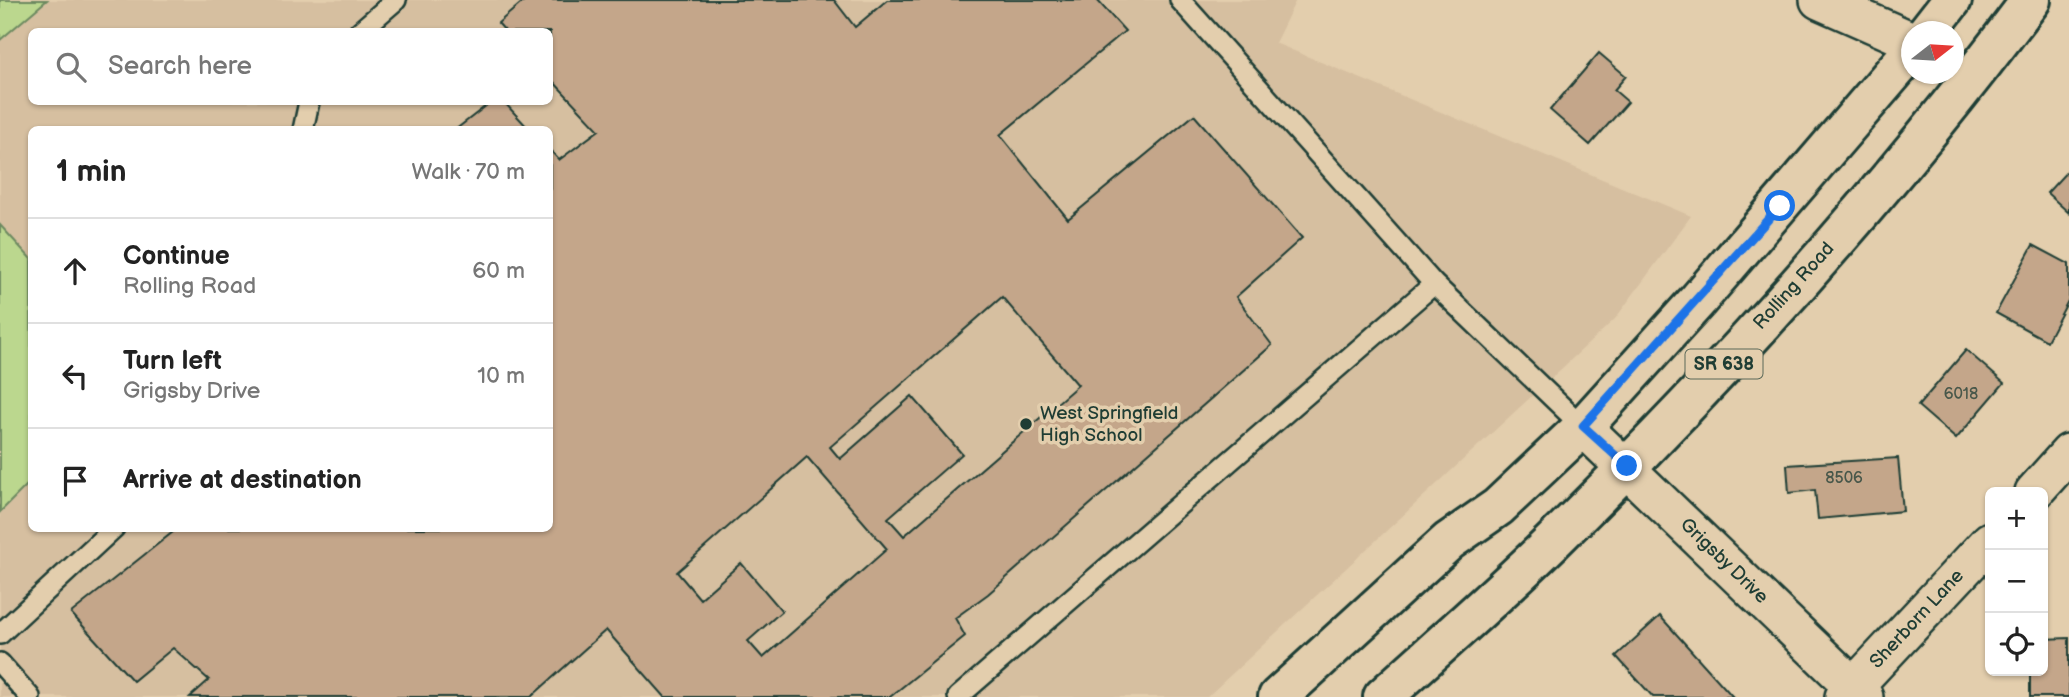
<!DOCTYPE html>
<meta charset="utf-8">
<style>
:root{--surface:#fff;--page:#f2f2f2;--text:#222;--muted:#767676;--line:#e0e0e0}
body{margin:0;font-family:"Balsamiq Sans",sans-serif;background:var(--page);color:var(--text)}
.controls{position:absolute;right:21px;bottom:21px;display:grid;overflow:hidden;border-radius:10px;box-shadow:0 2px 5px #0004}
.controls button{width:63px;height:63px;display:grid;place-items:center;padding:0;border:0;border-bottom:2px solid var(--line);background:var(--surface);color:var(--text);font:35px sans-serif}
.compass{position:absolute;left:1901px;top:21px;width:63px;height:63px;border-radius:50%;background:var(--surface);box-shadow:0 2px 5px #0004;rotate:73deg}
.stop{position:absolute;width:21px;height:21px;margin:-16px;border:5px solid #1a73e8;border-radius:50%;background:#fff}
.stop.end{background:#1a73e8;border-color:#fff;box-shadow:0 2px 7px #0008}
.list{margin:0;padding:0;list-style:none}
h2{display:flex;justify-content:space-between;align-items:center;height:91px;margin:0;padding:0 28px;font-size:30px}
h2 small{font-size:23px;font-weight:400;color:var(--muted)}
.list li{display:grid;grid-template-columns:46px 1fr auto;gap:21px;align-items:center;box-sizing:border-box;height:105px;padding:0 28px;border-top:2px solid var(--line)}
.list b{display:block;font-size:26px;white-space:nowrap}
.list p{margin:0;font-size:23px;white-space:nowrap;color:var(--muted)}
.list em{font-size:23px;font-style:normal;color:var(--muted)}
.icon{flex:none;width:38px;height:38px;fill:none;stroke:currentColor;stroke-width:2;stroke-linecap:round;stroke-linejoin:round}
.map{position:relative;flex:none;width:2069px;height:697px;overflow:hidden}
.search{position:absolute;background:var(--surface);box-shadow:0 2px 5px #0004;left:28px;top:28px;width:525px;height:77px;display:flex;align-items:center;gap:18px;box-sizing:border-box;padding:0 24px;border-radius:10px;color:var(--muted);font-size:26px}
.panel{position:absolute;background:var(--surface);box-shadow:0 2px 5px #0004;left:28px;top:126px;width:525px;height:406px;border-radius:10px}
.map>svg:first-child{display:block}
</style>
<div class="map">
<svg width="2069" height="697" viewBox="0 0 2069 697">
<rect width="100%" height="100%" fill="#e3cead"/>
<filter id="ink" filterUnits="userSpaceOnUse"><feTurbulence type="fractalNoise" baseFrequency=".0143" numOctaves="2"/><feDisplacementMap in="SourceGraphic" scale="14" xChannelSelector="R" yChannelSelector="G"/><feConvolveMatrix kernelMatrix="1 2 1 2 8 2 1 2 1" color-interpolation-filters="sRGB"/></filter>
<g filter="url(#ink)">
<path fill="#d6bfa0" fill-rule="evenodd" d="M0,0H1296L1275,43L1691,216L1615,319L1207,697H0ZM32,32H550V102H32ZM32,130H550V528H32Z"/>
<path fill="#bbd78e" stroke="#6d8a61" stroke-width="2" d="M0,0H47L0,40Z
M0,225L31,259L32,480L0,512Z"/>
<path fill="#c4a68a" stroke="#1f3d34" stroke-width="2" fill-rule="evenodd" d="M525,0H834L855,27L887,0H1097L1125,31L1000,135L1068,219L1194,115L1302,238L1236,297L1272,345L988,594L955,618L965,636L890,697H665L606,630L531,697H190L209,680L173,648L133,681L71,613L178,528H550V150L559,160L599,130L550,78V32H506L498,23ZM1002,297L1078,385L904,536L888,518L962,454L912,396L840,459L830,447ZM807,457L887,549L763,658L748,641L782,611L741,563L700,599L677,572Z
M1599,53L1626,76L1614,90L1628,102L1590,145L1550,110Z
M491,102H504L530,130H455Z
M2069,169V213L2047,193Z
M2033,245L2069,264V299L2047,341L1996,313Z
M1966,350L2004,383L1956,439L1918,406Z
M1898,458L1903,511L1818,519L1815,490L1789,493L1787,465Z
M1660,616L1733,697H1653L1616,656Z
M2069,638V697H2030V671H2043V639Z"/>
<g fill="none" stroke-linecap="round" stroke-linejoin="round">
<g stroke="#1f3d34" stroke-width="24">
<path id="service" d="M1180,0L1434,284L1583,427
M359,32L396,0
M303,130L309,102
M0,634L114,528
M0,663L30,697
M958,697L1434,284"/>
</g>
<g stroke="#1f3d34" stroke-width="42">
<path id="minor" d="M1819,0L1912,41
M1583,427L1864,697
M2034,492L2069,453
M1844,697L1990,541"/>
</g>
<g stroke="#1f3d34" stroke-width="44">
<path id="primary" d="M1927,32L1952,0
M1278,697L1449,541L1498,507L1583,427L1699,299L1912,51
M1383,697C1439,646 1497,596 1551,543C1723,374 1887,193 2031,0"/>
</g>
<use href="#service" stroke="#e3cead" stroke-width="19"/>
<use href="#minor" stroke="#e3cead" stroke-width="37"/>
<use href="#primary" stroke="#e3cead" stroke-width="38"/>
</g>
</g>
<g fill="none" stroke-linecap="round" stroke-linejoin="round" filter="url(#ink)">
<path stroke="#1a73e8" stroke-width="9" d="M1627,466L1583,426L1780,206"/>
</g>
<circle fill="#1f3d34" stroke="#e3cead" stroke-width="2.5" cx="1026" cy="424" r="7"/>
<g text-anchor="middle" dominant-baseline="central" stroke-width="7" stroke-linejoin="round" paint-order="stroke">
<g font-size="16" fill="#48574a">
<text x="1961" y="394">6018</text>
<text x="1844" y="478">8506</text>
</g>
<rect fill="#e3cead" stroke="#5a6858" stroke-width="2" x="1685.5" y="349.5" width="77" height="29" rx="5"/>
<g font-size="18" font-weight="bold" fill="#1f3d34">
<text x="1724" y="364">SR 638</text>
</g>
<g font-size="19" fill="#1f3d34" stroke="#e3cead">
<text transform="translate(1794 286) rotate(-48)">Rolling Road</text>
<text transform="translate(1724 561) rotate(44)">Grigsby Drive</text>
<text transform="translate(1917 619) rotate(-47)">Sherborn Lane</text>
</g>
<g font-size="19" fill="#1f3d34" stroke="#e3cead" text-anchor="start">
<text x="1040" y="413">West Springfield<tspan x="1040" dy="22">High School</tspan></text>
</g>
</g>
</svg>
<div class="controls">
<button>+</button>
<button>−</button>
<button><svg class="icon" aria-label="locate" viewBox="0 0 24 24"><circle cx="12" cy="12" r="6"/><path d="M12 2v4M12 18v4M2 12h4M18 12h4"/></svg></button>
</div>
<svg class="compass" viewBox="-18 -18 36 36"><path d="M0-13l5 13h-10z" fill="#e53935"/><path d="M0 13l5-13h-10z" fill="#767676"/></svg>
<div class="stop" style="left:1780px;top:206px"></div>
<div class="stop end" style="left:1627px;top:466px"></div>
<div class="search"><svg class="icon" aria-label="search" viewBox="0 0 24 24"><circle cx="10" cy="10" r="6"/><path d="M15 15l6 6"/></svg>Search here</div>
<section class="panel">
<h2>1 min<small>Walk · 70 m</small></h2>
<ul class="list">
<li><svg class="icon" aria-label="ahead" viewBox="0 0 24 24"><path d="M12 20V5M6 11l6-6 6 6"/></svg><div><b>Continue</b><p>Rolling Road</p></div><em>60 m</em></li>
<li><svg class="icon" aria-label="left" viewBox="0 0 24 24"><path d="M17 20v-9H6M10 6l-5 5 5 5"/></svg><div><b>Turn left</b><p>Grigsby Drive</p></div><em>10 m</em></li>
<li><svg class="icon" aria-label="arrive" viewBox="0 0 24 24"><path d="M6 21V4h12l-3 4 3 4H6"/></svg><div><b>Arrive at destination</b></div></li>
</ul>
</section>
</div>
